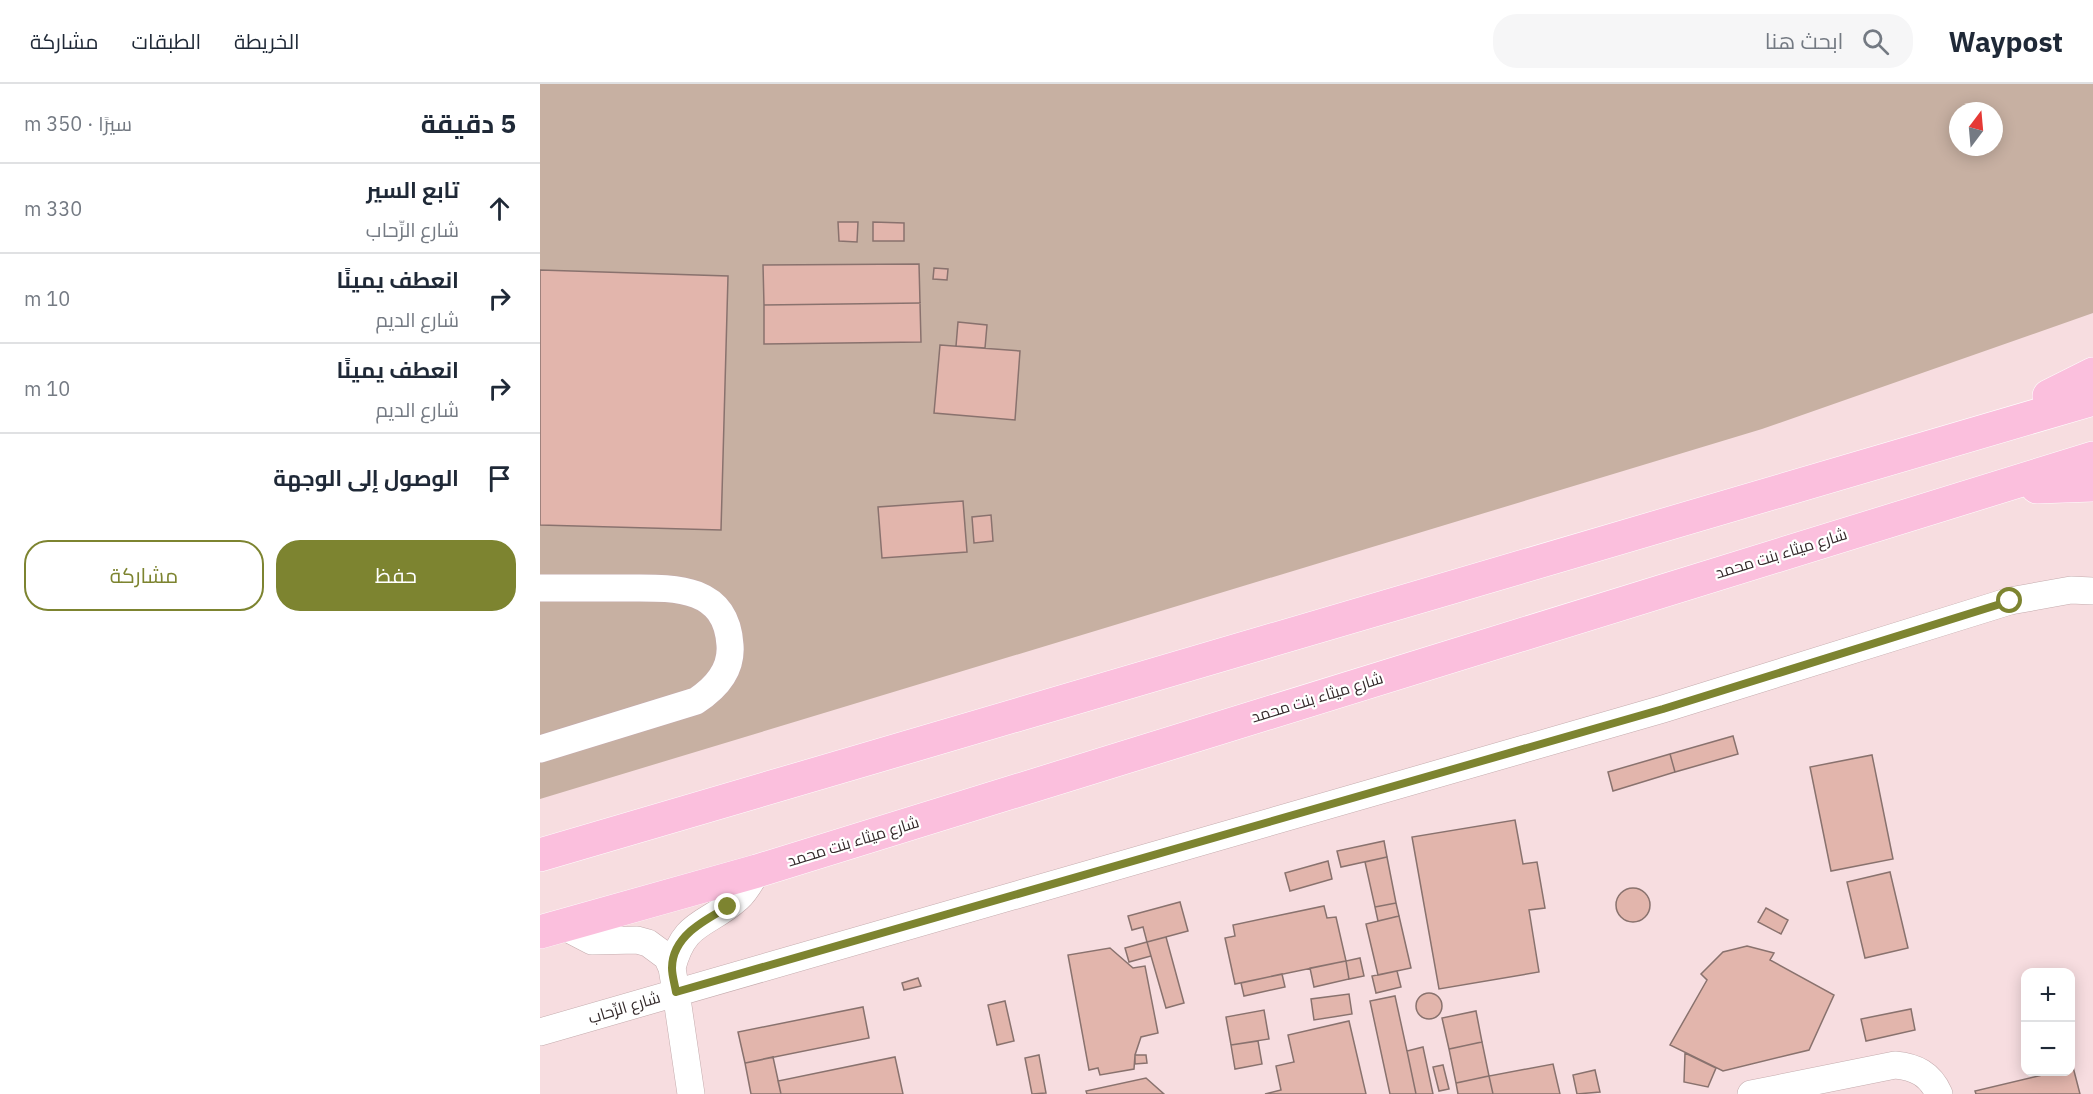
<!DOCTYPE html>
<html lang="ar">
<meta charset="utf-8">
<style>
:root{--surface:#fff;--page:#f6f6f7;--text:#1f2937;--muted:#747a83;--line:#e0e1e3;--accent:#7d8430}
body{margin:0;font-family:"IBM Plex Sans",Cairo,sans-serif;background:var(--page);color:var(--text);direction:rtl}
.controls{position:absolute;right:18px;bottom:18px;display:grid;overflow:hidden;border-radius:12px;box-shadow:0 3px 15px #0003}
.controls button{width:54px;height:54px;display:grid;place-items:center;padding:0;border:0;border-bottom:2px solid var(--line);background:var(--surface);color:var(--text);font:30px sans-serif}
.compass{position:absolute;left:1409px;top:18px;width:54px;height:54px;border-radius:50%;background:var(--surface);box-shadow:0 3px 15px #0003;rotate:16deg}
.stop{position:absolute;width:18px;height:18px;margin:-14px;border:4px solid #7d8430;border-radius:50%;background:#fff}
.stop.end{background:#7d8430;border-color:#fff;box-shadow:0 2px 6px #0008}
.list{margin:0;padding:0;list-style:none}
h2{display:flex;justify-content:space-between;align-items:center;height:78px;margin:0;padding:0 24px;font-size:26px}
h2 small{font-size:20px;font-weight:400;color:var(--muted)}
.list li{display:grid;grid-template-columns:39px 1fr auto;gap:18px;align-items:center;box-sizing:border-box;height:90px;padding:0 24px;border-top:2px solid var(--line)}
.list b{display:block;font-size:22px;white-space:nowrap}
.list p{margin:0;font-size:20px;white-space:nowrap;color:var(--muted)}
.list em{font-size:20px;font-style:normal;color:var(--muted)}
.actions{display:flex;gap:12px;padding:18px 24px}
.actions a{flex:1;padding:14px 0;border:2px solid var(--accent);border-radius:24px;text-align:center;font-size:21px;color:var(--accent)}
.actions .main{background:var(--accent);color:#fff}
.icon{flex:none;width:33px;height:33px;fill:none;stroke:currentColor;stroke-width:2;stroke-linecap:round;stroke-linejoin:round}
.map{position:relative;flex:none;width:1553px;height:1010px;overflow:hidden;direction:ltr}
header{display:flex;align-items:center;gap:36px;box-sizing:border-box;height:84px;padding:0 30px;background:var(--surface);border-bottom:2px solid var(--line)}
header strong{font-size:28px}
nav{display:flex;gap:33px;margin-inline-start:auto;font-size:21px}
.search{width:420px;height:54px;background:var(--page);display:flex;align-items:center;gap:15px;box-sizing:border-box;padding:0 21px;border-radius:24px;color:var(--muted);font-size:22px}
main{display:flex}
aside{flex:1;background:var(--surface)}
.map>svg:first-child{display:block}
</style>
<header>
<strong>Waypost</strong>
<div class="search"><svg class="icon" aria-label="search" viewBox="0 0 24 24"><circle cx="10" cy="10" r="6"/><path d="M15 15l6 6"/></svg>ابحث هنا</div>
<nav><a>الخريطة</a><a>الطبقات</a><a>مشاركة</a></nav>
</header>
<main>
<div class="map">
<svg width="1553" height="1010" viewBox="0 0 1553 1010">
<rect width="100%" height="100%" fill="#f7dde0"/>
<path fill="#c7b0a2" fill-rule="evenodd" d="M0,0H1553V229L1222,345L0,715ZM1418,27H1454V63H1418Z"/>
<path fill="#e2b5ac" stroke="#89726e" stroke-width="1.5" d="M298,138H318L317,158L299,157Z
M333,138L364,139V157H333Z
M379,180L380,219L224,221L223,181Z
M394,184L408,185L407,196L393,195Z
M0,186L188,192L181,446L0,441Z
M380,219L381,258L224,260V221Z
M418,238L447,241L445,264L416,262Z
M400,261L480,267L475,336L394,329Z
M423,417L427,468L342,474L338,423Z
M451,431L453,457L434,459L432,433Z
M1193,652L1198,670L1135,688L1130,670Z
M1130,670L1135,688L1073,707L1068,688Z
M1332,671L1353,775L1291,787L1270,683Z
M975,736L983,780L997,778L1005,824L989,826L999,888L899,905L872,753Z
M844,757L847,773L801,783L797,767Z
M847,773L856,819L835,823L825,778Z
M788,777L792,795L750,807L745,789Z
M1350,788L1368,864L1325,874L1307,798Z
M1076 821a17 17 0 1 1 34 0a17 17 0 1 1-34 0Z
M640,818L648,847L607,858L603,843L592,846L588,832Z
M856,819L859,832L838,837L835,823Z
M784,822L787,834L796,833L806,877L695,900L685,854L695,852L693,841Z
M1226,824L1248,836L1241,850L1218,838Z
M859,832L871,884L838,891L826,840Z
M626,853L644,919L626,924L607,858Z
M607,858L611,872L589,878L585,864Z
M1207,862L1234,869L1230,876L1294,911L1269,966L1183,987L1130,961L1167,896L1161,890L1183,868Z
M570,864L593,884L605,882L618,949L601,953L595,971L594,985L560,991L558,984L549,986L528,871Z
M820,874L824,892L809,895L806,877Z
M806,877L809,895L774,903L770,884Z
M857,887L861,903L836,909L832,892Z
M742,890L745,903L704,912L701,899Z
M378,894L381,902L364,906L362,899Z
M876 922a13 13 0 1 1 26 0a13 13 0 1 1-26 0Z
M809,910L812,930L774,936L771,915Z
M855,912L867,967L876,1010H850L830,917Z
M465,917L474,957L457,961L448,921Z
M323,923L329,954L205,979L198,948Z
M1371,925L1375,946L1326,957L1321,935Z
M724,926L729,955L691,961L686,933Z
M936,927L942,958L909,965L902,934Z
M809,937L826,1010H725L741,1006L736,982L754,978L748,951Z
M718,957L722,980L695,985L691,961Z
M942,958L949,992L916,999L909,965Z
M883,963L893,1010H876L867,967Z
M1145,969L1176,984L1168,1003L1144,998Z
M499,971L506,1009L492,1010L485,974Z
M595,971H606L607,979L595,980Z
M233,973L241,1010H211L205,979Z
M355,973L363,1010H241L238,997Z
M1013,980L1020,1010H953L949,992Z
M903,981L909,1005L899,1007L893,983Z
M1533,983L1540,1010H1436L1435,1007L1515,988H1530Z
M1055,986L1060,1008L1037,1010L1033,991Z
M949,992L953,1010H918L916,999Z
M606,994L624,1010H547L546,1007Z"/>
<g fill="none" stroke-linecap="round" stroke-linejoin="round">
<g stroke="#c4abad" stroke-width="28">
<path id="minor" d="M0,504C28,504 55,504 83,504C129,504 186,499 190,561C192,586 176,604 156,617L0,665
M23,842L52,857L97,856L108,859L127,873L132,884L136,908L151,1010
M132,884C144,836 167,842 198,814C206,807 211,797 217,787
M0,948L1123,625L1470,517L1531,506L1553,507
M1211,1010L1355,981C1376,983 1390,990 1399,1010"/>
</g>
<g stroke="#fff" stroke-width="34">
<path id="major" d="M1509,312L1553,290
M1497,403L1553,401
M0,771L1553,315
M0,848L217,787L1553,374"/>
</g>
<use href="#minor" stroke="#fff" stroke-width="27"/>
<use href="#major" stroke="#fbbfdd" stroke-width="33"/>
</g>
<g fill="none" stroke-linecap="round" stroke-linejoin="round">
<path stroke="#7d8430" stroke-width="8" d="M188,823C164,836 132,853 132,884C132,892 135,901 136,908L1123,625L1470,517"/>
</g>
<g text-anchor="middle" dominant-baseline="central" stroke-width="4.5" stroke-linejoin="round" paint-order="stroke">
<g font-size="16" fill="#342a2b" stroke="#fff">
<text transform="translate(1241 469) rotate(-17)">شارع ميثاء بنت محمد</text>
<text transform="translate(777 613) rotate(-17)">شارع ميثاء بنت محمد</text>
<text transform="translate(313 757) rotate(-17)">شارع ميثاء بنت محمد</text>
<text transform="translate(84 923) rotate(-17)">شارع الرِّحاب</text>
</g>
</g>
</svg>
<div class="controls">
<button>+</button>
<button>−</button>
</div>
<svg class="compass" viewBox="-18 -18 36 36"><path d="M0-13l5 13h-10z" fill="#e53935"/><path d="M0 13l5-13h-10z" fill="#747a83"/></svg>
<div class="stop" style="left:1470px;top:517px"></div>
<div class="stop end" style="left:188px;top:823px"></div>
</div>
<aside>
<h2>5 دقيقة<small>سيرًا · 350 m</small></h2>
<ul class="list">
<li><svg class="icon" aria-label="ahead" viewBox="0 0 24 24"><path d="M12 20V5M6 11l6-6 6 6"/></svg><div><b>تابع السير</b><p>شارع الرِّحاب</p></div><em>330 m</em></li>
<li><svg class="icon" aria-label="right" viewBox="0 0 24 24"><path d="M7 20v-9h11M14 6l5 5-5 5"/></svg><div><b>انعطف يمينًا</b><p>شارع الديم</p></div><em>10 m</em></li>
<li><svg class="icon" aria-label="right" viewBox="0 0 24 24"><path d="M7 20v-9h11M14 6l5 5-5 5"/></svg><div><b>انعطف يمينًا</b><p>شارع الديم</p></div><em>10 m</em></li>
<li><svg class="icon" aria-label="arrive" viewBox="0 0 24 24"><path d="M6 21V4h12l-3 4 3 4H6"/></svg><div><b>الوصول إلى الوجهة</b></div></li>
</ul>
<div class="actions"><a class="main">حفظ</a><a>مشاركة</a></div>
</aside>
</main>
